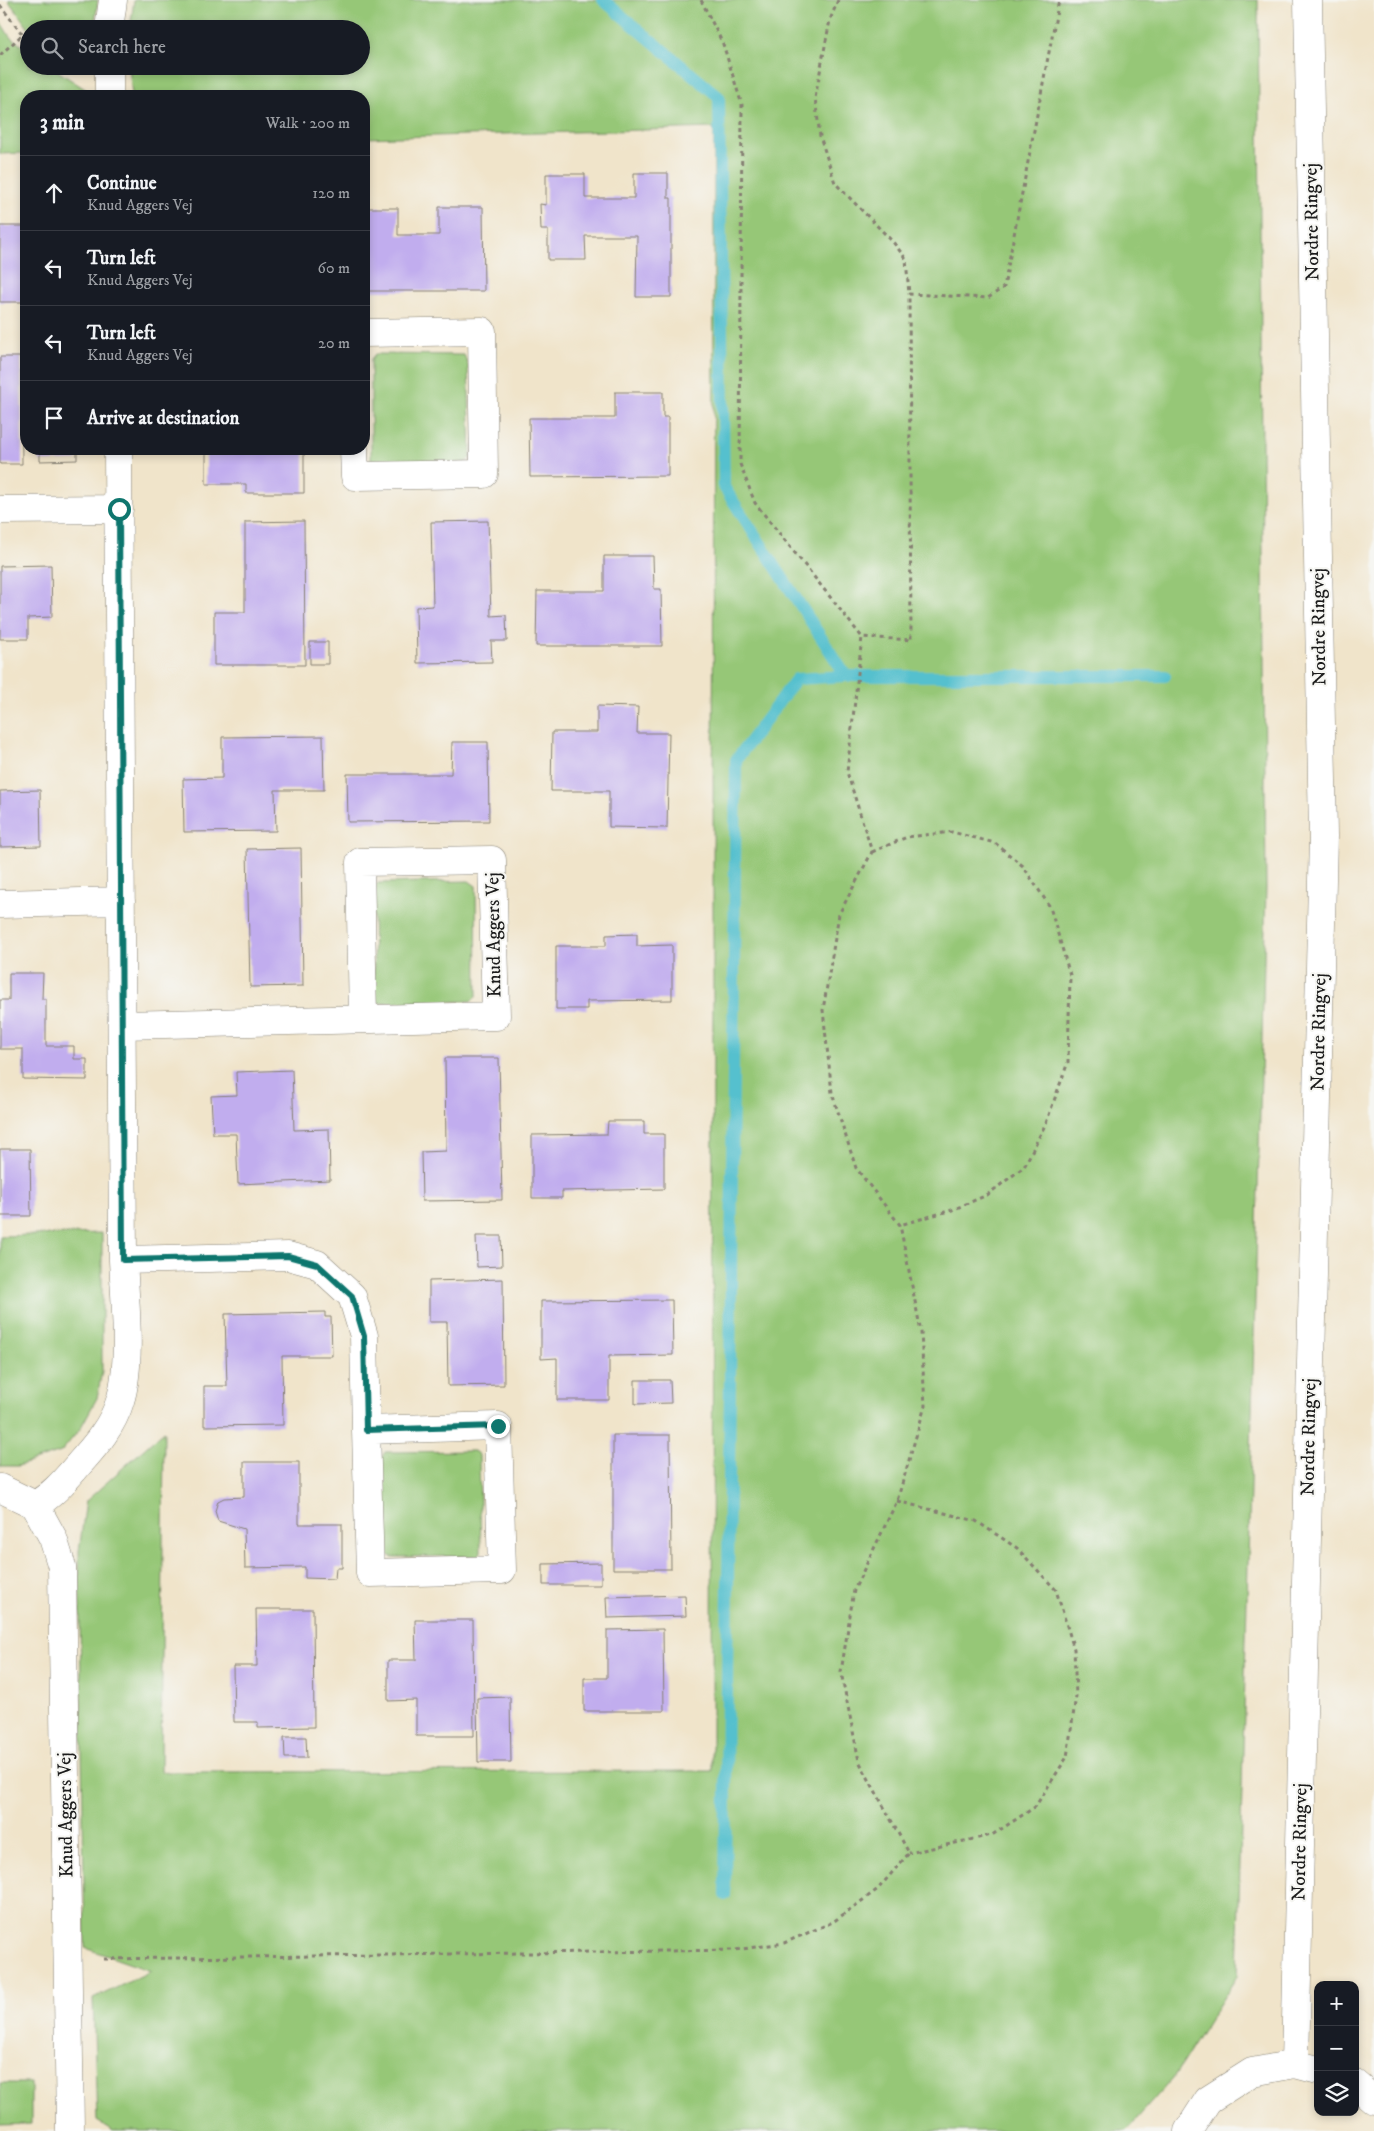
<!DOCTYPE html>
<meta charset="utf-8">
<style>
:root{--surface:#171b24;--page:#20242c;--text:#f1f3f6;--muted:#9ea1a6;--line:#363941}
body{margin:0;font-family:"IM FELL DW Pica",serif;background:var(--page);color:var(--text)}
.controls{position:absolute;right:15px;bottom:15px;display:grid;overflow:hidden;border-radius:10px;box-shadow:0 2px 8px #0003}
.controls button{width:45px;height:45px;display:grid;place-items:center;padding:0;border:0;border-bottom:1px solid var(--line);background:var(--surface);color:var(--text);font:25px sans-serif}
.stop{position:absolute;width:15px;height:15px;margin:-11px;border:4px solid #0f766e;border-radius:50%;background:#fff}
.stop.end{background:#0f766e;border-color:#fff;box-shadow:0 1px 5px #0008}
.list{margin:0;padding:0;list-style:none}
h2{display:flex;justify-content:space-between;align-items:center;height:65px;margin:0;padding:0 20px;font-size:21px}
h2 small{font-size:16px;font-weight:400;color:var(--muted)}
.list li{display:grid;grid-template-columns:32px 1fr auto;gap:15px;align-items:center;box-sizing:border-box;height:75px;padding:0 20px;border-top:1px solid var(--line)}
.list b{display:block;font-size:19px;white-space:nowrap}
.list p{margin:0;font-size:16px;white-space:nowrap;color:var(--muted)}
.list em{font-size:16px;font-style:normal;color:var(--muted)}
.icon{flex:none;width:28px;height:28px;fill:none;stroke:currentColor;stroke-width:2;stroke-linecap:round;stroke-linejoin:round}
.map{position:relative;flex:none;width:1374px;height:2131px;overflow:hidden}
.search{position:absolute;background:var(--surface);box-shadow:0 2px 8px #0003;left:20px;top:20px;width:350px;height:55px;display:flex;align-items:center;gap:12px;box-sizing:border-box;padding:0 18px;border-radius:28px;color:var(--muted);font-size:19px}
.panel{position:absolute;background:var(--surface);box-shadow:0 2px 8px #0003;left:20px;top:90px;width:350px;height:365px;border-radius:20px}
.map>svg:first-child{display:block}
</style>
<div class="map">
<svg width="1374" height="2131" viewBox="0 0 1374 2131">
<rect width="100%" height="100%" fill="#f6f6f2"/>
<filter id="ink" filterUnits="userSpaceOnUse"><feTurbulence type="fractalNoise" baseFrequency=".02" numOctaves="2"/><feDisplacementMap in="SourceGraphic" scale="10" xChannelSelector="R" yChannelSelector="G"/><feConvolveMatrix kernelMatrix="1 2 1 2 8 2 1 2 1" color-interpolation-filters="sRGB"/></filter>
<filter id="wash" filterUnits="userSpaceOnUse"><feTurbulence type="fractalNoise" baseFrequency=".0096" numOctaves="4" result="noise"/><feDisplacementMap in="SourceGraphic" scale="20" xChannelSelector="R" yChannelSelector="G"/><feGaussianBlur stdDeviation="1.12" result="paint"/><feColorMatrix in="noise" values="0 0 0 0 0 0 0 0 0 0 0 0 0 0 0 0 0 1.4 0 .05"/><feComposite in="paint" operator="in"/></filter>
<g filter="url(#wash)">
<rect width="100%" height="100%" fill="#f0e4ca"/>
<path fill="#96c777" stroke="#59724a" d="M8,0H98L94,29H29Z
M134,0H1258L1266,888L1237,1976L1173,2078L1126,2131H113L97,2121L93,1999L151,1971L85,1948L79,1551L86,1501L164,1431L161,1772L712,1771L714,128L364,138V96H132L129,66H361V29H130Z
M0,21L10,37L29,51V66H50L91,93V96H26V153L0,154Z
M375,354L464,355L468,364L471,457L465,463L379,466L371,461V359Z
M469,881L476,886L477,996L471,1001L379,1003L374,998L373,888L378,883Z
M102,1233V1371L97,1398L80,1429L61,1452L18,1466H0V1236Z
M474,1451L479,1455L481,1552L478,1556L391,1557L385,1552L382,1457L385,1452Z
M0,2083H31V2124L0,2125Z"/>
<g fill="none" stroke-linecap="round" stroke-linejoin="round">
<path stroke="#54c0ce" stroke-width="12" d="M603,0L719,97L724,487L846,676
M725,1895L736,760L796,679L846,676H1165"/>
</g>
<g id="blocks">
<path fill="#c1adee" d="M634,173H668V198H671V297H636L637,236H585L586,260H548V230H541L540,204L546,205V174H585V198H634Z
M439,207H483L484,291H364V208H398V235H439Z
M0,226H26V302H0Z
M0,357H21L22,464H0Z
M615,392H663V417H668V476L530,477L529,418H615Z
M40,449H77V460L40,461Z
M206,449H304V493H246V484H206Z
M304,521L305,665H214V612H245V522Z
M488,521L491,616L506,615L507,641H491L492,662L417,663L416,607L433,606L431,522Z
M604,556H653L654,589H661L662,646H536L537,591H604Z
M51,565L52,617L28,618V639H0V566Z
M310,642H328V664H310Z
M597,706L638,707L637,733H669L667,828L609,827V791H551L552,732H597Z
M323,736L324,790H275L276,831L184,832L183,779L222,778V737Z
M452,742H488L489,821L348,822L347,774H451Z
M40,790L41,846L0,847V791Z
M301,848L303,986L250,987L247,849Z
M637,934V946L672,945V1000L587,1001V1009H556V946H606V935Z
M9,973H43L42,999H46V1046H74V1059H87V1080L23,1079V1049H0V1000H9Z
M445,1058H499L502,1200L422,1201L421,1152L446,1151Z
M292,1070L294,1130L329,1129L330,1180L238,1184L236,1134H213L211,1096L237,1095L236,1072Z
M608,1121H644V1134H664V1189L562,1191V1198H532V1135L607,1134Z
M0,1149H30L31,1216H0Z
M476,1236H501L502,1266L477,1267Z
M503,1279L504,1385L448,1386L447,1322H429V1281Z
M672,1300L673,1355L609,1356V1400H557V1358L541,1359V1301Z
M325,1312V1317H331L332,1356H282L283,1425L204,1426V1386H227L225,1314Z
M635,1380H670L671,1403L635,1404Z
M613,1435H670L671,1569H613Z
M244,1462H299V1524H342V1568H336L335,1579L305,1578V1567L245,1568L244,1529L218,1521L215,1511L218,1501L224,1498L244,1497Z
M601,1563V1585H543V1564Z
M685,1595L686,1616L607,1618L606,1597Z
M256,1609H313L314,1727L258,1728V1722H234L233,1666H257Z
M415,1620H473L474,1736H416V1700L388,1701V1660H416Z
M663,1629L664,1711H584V1678H607V1630Z
M510,1697L511,1762H478L477,1698Z
M284,1737H306L307,1758H285Z"/>
</g>
</g>
<g filter="url(#ink)">
<use href="#blocks" fill-opacity="0" stroke="#868073" stroke-width="1"/>
<g fill="none" stroke-linecap="round" stroke-linejoin="round">
<g stroke="#868073" stroke-width="29">
<path id="street" d="M109,29L113,0
M109,66V96
M354,449L355,476L484,474L482,331L364,333
M0,510L119,509
M0,904L121,901
M122,1025L496,1016L492,860L360,862L363,1019
M123,1260L288,1256L317,1264L352,1296L364,1336L366,1430L498,1426L502,1570L370,1573L366,1430
M0,1488L35,1505L53,1538L62,1567L70,2131
M35,1505C53,1495 65,1480 79,1464C96,1445 113,1425 120,1401C132,1362 125,1302 123,1260L118,449"/>
</g>
<g stroke="#868073" stroke-width="29">
<path id="secondary" d="M1295,2064L1323,836L1308,0
M1355,2084L1374,2100
M1188,2131L1208,2100L1252,2072L1295,2064L1318,2070"/>
</g>
<path stroke="#868073" stroke-width="3" stroke-dasharray="4 4" stroke-linecap="butt" d="M701,0L723,44L742,105L740,464L755,503L862,637L911,640L909,294L988,298L1004,287L1059,0
M838,0L830,20L815,98L820,136L835,183L893,242L906,259L909,294
M0,5L29,43
M0,55L22,35
M62,66L74,70
M872,852L907,837L952,832L995,843L1023,866L1050,907L1070,975L1068,1062L1046,1123L1024,1167L987,1195L952,1210L900,1225
M897,1501L976,1521L1017,1548L1056,1590L1074,1649L1076,1696L1067,1757L1035,1807L992,1835L909,1853
M104,1959L735,1950L784,1943L833,1922L878,1889L909,1853L859,1761L841,1672L854,1590L897,1501L925,1406L921,1332L900,1225L856,1168L832,1093L823,1010L839,914L872,852L847,772L862,637"/>
<use href="#street" stroke="#fff" stroke-width="28"/>
<use href="#secondary" stroke="#fff" stroke-width="28"/>
</g>
</g>
<g fill="none" stroke-linecap="round" stroke-linejoin="round" filter="url(#ink)">
<path stroke="#0f766e" stroke-width="6" d="M119,509L123,1260L288,1256L317,1264L352,1296L364,1336L366,1430L498,1426"/>
</g>
<g text-anchor="middle" dominant-baseline="central" stroke-width="4" stroke-linejoin="round" paint-order="stroke">
<g font-size="19" fill="#1c1c1c" stroke="#f6f6f2">
<text transform="translate(1312 222) rotate(-91)">Nordre Ringvej</text>
<text transform="translate(1319 627) rotate(-91)">Nordre Ringvej</text>
<text transform="translate(494 935) rotate(-91)">Knud Aggers Vej</text>
<text transform="translate(1319 1032) rotate(-89)">Nordre Ringvej</text>
<text transform="translate(1309 1437) rotate(-89)">Nordre Ringvej</text>
<text transform="translate(66 1815) rotate(-91)">Knud Aggers Vej</text>
<text transform="translate(1300 1842) rotate(-89)">Nordre Ringvej</text>
</g>
</g>
</svg>
<div class="controls">
<button>+</button>
<button>−</button>
<button><svg class="icon" aria-label="layers" viewBox="0 0 24 24"><path d="M12 4l9 5-9 5-9-5zM3 14l9 5 9-5"/></svg></button>
</div>
<div class="stop" style="left:119px;top:509px"></div>
<div class="stop end" style="left:498px;top:1426px"></div>
<div class="search"><svg class="icon" aria-label="search" viewBox="0 0 24 24"><circle cx="10" cy="10" r="6"/><path d="M15 15l6 6"/></svg>Search here</div>
<section class="panel">
<h2>3 min<small>Walk · 200 m</small></h2>
<ul class="list">
<li><svg class="icon" aria-label="ahead" viewBox="0 0 24 24"><path d="M12 20V5M6 11l6-6 6 6"/></svg><div><b>Continue</b><p>Knud Aggers Vej</p></div><em>120 m</em></li>
<li><svg class="icon" aria-label="left" viewBox="0 0 24 24"><path d="M17 20v-9H6M10 6l-5 5 5 5"/></svg><div><b>Turn left</b><p>Knud Aggers Vej</p></div><em>60 m</em></li>
<li><svg class="icon" aria-label="left" viewBox="0 0 24 24"><path d="M17 20v-9H6M10 6l-5 5 5 5"/></svg><div><b>Turn left</b><p>Knud Aggers Vej</p></div><em>20 m</em></li>
<li><svg class="icon" aria-label="arrive" viewBox="0 0 24 24"><path d="M6 21V4h12l-3 4 3 4H6"/></svg><div><b>Arrive at destination</b></div></li>
</ul>
</section>
</div>
